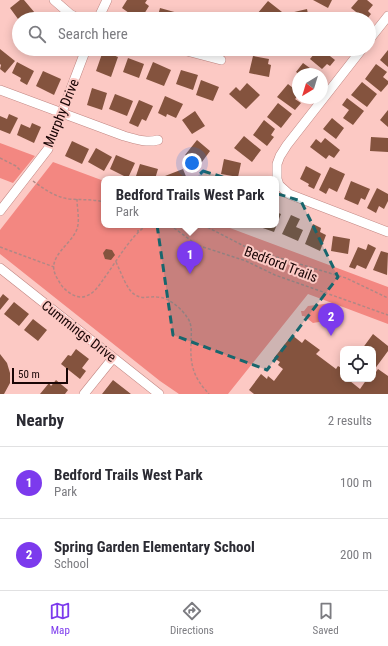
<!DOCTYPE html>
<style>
:root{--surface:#fff;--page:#f7f7f7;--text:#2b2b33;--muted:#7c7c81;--line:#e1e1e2;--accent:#7c3aed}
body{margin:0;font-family:"Roboto Condensed",sans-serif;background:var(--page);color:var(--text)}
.controls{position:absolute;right:12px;bottom:12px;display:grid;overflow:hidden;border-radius:8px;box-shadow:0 2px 10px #0003}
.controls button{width:36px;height:36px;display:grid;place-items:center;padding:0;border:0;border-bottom:1px solid var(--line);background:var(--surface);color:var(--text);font:20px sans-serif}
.compass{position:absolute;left:292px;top:68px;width:36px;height:36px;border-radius:50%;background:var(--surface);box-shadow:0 2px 10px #0003;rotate:218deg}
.scale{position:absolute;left:12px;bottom:10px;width:56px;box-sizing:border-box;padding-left:4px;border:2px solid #190505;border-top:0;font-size:11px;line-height:14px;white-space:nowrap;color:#190505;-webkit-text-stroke:3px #fcc9c4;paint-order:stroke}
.you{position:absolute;left:192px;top:163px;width:14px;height:14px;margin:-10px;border:3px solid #fff;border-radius:50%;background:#1a73e8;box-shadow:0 0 0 6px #1a73e833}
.badge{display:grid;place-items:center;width:26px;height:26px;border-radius:50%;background:var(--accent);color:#fff;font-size:13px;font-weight:700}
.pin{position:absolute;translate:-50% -33px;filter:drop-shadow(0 1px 2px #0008)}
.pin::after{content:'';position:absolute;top:21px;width:14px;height:12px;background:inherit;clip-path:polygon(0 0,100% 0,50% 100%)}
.popup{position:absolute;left:101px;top:176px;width:178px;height:52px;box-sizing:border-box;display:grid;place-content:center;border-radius:8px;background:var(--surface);filter:drop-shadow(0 1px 3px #0005);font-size:13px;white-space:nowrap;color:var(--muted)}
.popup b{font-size:15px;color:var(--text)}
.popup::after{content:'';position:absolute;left:50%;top:100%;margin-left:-8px;border:8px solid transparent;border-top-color:var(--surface)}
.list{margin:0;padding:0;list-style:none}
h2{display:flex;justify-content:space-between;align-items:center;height:52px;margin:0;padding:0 16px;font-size:17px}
h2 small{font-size:13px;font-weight:400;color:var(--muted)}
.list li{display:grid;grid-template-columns:26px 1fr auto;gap:12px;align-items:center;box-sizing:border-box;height:72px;padding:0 16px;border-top:1px solid var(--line)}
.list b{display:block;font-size:15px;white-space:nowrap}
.list p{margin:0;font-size:13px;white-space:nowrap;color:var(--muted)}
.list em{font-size:13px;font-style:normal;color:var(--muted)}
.icon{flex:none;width:22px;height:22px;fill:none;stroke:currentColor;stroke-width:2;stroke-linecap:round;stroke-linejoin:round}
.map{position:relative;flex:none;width:388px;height:394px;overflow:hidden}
.search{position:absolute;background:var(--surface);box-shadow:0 2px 10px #0003;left:12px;right:12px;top:12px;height:44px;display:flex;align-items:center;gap:10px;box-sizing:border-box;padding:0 14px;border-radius:22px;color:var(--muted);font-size:15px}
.sheet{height:196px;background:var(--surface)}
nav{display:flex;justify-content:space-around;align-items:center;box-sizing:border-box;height:56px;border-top:1px solid var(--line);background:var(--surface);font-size:11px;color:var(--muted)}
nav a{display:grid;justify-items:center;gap:2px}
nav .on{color:var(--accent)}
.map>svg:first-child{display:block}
</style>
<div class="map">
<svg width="388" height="394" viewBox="0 0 388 394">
<rect width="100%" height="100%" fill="#fcc9c4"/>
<path fill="#f38781" d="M0,143L35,156L13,183L0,178Z
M53,162L104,181V225H222L388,287V324L335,304L336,319L313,323L304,316H302L301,311H304L308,306L332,303L308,294L228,394H179L160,381L0,254V230Z"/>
<path fill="#84533e" d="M20,0H24L35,13L28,19H18L10,8Z
M127,0H147L145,3L149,6L141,19H135L136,18L122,8Z
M313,0H332L328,8Z
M358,0H367L373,5L368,11L371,14L367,19H365L351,8Z
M268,1L282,12L276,19H264L257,14Z
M160,8L178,13L176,19H157Z
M307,9L309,19H291L290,13Z
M0,49L15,61L5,73L0,69L1,65L0,64Z
M53,49H69L65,56Z
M318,49H321L335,60L330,66L327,64L322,69L310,59Z
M330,49H343L338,56Z
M388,50V67L380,60Z
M103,51L118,57L111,77L96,71Z
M253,56L269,59L268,64L271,65L269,77L249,73Z
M128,58L144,64L139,78L123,72Z
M17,62L34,71L27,85L20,81L21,78L12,73Z
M153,62L171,70L164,86L146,79Z
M303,63L318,74H299L296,72Z
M376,64L387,72L383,77L388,81V84L381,92L365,79Z
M181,70L198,75L193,90L176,84Z
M43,71L61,79L54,95L36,86Z
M201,80L219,87L213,101L196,95Z
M362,82L377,94L367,107L351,95Z
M247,83L260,95L246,109L229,94L236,87L240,91Z
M288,84L298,92V96L295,99L301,103L295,110L277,97Z
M92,88L107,93L102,110L87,105Z
M115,94L133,101L127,116L109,109Z
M165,96L183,104L176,118L167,114L166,117L158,113Z
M347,98L364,111L353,125L343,118L349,110L342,105Z
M139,100L153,106L146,121L142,119L138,127L129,123Z
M278,103L292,114L281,128L267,117Z
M388,110V127L380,120Z
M195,111L205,126L192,134L182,120Z
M9,114L18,118L10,134L0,130V116L7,119Z
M332,118L344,128L336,139L323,129Z
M264,120L275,129L271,135L274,137L267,146L253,135Z
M32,123L41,127L34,143L17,135L21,124L30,128Z
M244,136L261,150L252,162L234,148Z
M371,137L388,138V152L370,151Z
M325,138L340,150L334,158L329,155L326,159L310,147L316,139L321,143Z
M197,140L210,151L199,166L185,155Z
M72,141L89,149L82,164L65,156Z
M96,148L112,157L104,171L88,162Z
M116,155L135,163L128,178L110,169Z
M224,159L241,163L238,177L221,174Z
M140,164L158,169L155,179H135Z
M306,166L321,174L314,189L308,186L309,184L300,179Z
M330,167L345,174L337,192L329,188L326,194L319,190Z
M183,169L187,179H167L165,176Z
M351,181L370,189L365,200L361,198L358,205L344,199Z
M377,188L388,194V201L384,209L379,206L376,213L367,208Z
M276,212L281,214L274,232L260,227L261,225H276Z
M291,215L300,219L296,227L303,230L298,241L282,234Z
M313,224L321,228L320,232L326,235L320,251L305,244Z
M333,236L350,239L348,254L331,251Z
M368,244L376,248L366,269L357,265L355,269L349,267L358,247L366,250Z
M106,249L112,250L115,255L111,260L105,259L103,253Z
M381,251L388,253L387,275L373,270Z
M3,294L9,299L0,310V298Z
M14,302L29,314L19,326L4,314Z
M33,319L47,330L38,341L24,330Z
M373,334L388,346V351L374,370L376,372L378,369L388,376V394H254L249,390L261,374L267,379L268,376L274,381L283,369L278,365L280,362L274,358L292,335L302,343L305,339L320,350L316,354L336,369L338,366L343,369V379H352L350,381L360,389L367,379H373V349H362Z
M76,349L89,359L82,368L86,371L80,379L61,364L68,355L71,356Z
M0,354L7,363L10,373V383L4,394H0Z
M56,380L68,390L65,394H40L49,383L51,386Z
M113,380L131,394H102Z"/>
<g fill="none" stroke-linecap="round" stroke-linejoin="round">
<g stroke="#c18682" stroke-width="10">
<path id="minor" d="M54,0L70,14L79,19
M98,19L107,0
M369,40L388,16
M179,49L221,60
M362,49L287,145L280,156L277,164V179L279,185L289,194L388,232
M0,90L124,136C136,139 145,143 158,140
M0,211L48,149L86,49
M0,268L159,394
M84,394L113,358"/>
</g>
<path stroke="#b18885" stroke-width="1.5" stroke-dasharray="3 2" stroke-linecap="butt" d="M0,158L16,166L21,171
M33,181C44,189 55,197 69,199C81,200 92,199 104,202
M77,199C77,208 80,220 77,229C71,245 46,257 56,276C59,282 62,287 67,291C72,295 80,299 86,296C95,293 100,284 105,277C118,259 130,237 147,225
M138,225V233
M170,225L197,245L246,261L275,275L388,315
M203,225L244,246L273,256L346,278L388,298
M174,228L179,225
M0,247L54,267
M116,262C120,270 127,290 134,294C142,300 148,296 157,297C168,297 181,308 187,317C193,325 191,334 191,344C190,366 194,378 209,394"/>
<use href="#minor" stroke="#fff" stroke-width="9"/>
</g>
<path fill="#18666d" fill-opacity="0.2" stroke="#18666d" stroke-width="3" stroke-dasharray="8 5" stroke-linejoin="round" d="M203,171L301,201L338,277L267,370L173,335L156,218Z"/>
<g text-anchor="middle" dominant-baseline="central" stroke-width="4" stroke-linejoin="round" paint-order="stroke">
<g font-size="14" fill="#190505" stroke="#fcc9c4">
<text transform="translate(61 113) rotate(-68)">Murphy Drive</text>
<text transform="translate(281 264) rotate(21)">Bedford Trails</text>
<text transform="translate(79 331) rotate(38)">Cummings Drive</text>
</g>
</g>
</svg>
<div class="controls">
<button><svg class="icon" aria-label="locate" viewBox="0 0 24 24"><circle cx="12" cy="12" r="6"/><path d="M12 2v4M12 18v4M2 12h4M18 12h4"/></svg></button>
</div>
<svg class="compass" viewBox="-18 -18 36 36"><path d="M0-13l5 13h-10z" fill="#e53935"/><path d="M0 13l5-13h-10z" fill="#7c7c81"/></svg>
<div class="scale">50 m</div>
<div class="you"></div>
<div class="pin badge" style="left:190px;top:274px">1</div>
<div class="popup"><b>Bedford Trails West Park</b>Park</div>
<div class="pin badge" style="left:331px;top:336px">2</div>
<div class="search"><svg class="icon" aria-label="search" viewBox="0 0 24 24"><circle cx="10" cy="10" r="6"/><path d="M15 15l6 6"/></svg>Search here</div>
</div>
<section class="sheet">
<h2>Nearby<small>2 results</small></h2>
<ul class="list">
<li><span class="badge">1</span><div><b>Bedford Trails West Park</b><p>Park</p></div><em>100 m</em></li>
<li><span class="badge">2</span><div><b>Spring Garden Elementary School</b><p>School</p></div><em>200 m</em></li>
</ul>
</section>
<nav>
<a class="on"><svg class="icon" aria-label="map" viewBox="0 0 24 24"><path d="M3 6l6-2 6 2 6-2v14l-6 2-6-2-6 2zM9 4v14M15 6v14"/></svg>Map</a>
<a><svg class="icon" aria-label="directions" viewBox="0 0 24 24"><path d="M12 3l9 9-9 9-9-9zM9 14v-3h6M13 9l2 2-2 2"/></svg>Directions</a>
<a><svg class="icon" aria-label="saved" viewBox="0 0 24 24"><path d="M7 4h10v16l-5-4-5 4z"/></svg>Saved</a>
</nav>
